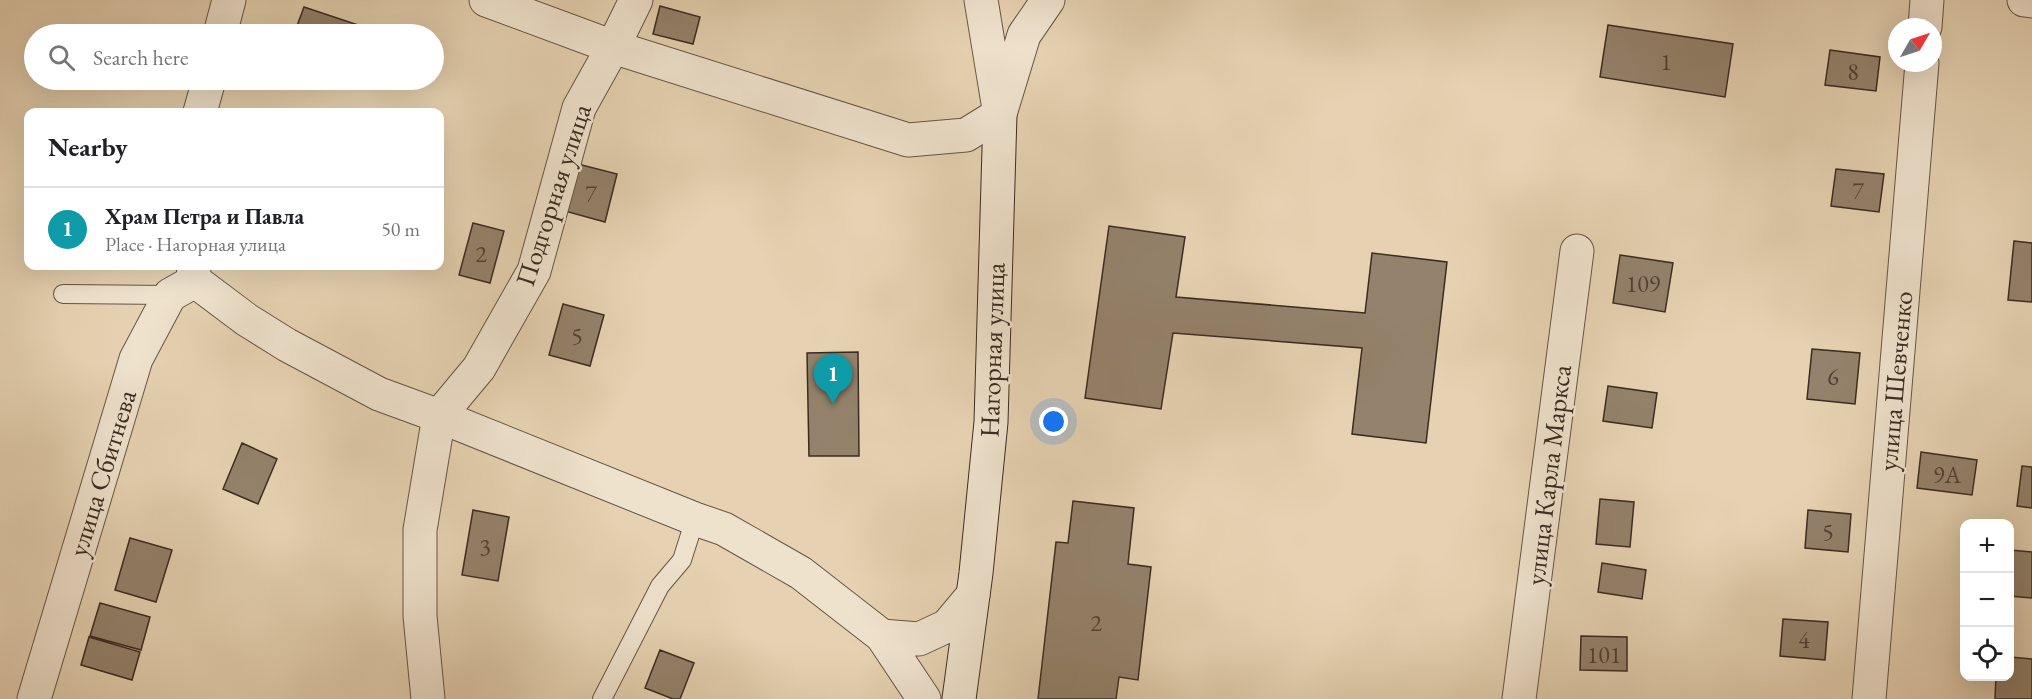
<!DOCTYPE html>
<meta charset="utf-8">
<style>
:root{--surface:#fff;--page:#f2f2f2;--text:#202124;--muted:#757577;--line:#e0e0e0;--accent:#0f766e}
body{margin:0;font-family:"EB Garamond",serif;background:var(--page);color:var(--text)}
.controls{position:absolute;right:18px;bottom:18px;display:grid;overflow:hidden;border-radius:12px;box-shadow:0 6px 24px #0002}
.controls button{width:54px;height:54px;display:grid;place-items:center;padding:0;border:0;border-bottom:2px solid var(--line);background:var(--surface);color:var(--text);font:30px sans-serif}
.compass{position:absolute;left:1888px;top:18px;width:54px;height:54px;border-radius:50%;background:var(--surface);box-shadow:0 6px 24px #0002;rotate:51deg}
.you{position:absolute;left:1054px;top:422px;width:21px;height:21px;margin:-15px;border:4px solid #fff;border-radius:50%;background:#1a73e8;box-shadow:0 0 0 9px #1a73e833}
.badge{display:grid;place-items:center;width:39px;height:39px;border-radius:50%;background:var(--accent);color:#fff;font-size:20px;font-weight:700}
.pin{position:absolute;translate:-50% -50px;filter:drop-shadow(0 2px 3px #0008)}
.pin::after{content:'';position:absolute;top:32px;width:21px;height:18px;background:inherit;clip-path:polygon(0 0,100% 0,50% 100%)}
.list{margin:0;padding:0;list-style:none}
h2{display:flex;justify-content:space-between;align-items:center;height:78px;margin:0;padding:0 24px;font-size:26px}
h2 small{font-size:20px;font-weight:400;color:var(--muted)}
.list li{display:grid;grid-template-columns:39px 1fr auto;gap:18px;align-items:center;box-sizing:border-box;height:84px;padding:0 24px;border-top:2px solid var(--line)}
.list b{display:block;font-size:22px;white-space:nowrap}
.list p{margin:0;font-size:20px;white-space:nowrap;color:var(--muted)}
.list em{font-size:20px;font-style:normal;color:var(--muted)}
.icon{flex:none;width:33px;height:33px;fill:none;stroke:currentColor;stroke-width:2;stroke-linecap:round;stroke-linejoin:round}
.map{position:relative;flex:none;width:2032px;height:699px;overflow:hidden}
.search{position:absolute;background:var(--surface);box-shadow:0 6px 24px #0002;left:24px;top:24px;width:420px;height:66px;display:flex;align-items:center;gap:15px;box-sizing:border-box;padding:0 21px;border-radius:33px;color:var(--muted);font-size:22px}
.panel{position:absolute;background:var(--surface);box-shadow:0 6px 24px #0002;left:24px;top:108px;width:420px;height:162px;border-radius:12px}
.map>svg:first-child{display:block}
</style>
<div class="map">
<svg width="2032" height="699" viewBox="0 0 2032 699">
<rect width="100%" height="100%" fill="#e6d2b2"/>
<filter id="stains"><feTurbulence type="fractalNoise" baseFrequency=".00333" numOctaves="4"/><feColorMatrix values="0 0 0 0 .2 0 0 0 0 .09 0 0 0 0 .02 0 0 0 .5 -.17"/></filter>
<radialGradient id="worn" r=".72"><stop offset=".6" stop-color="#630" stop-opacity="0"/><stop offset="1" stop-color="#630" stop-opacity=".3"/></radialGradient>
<path fill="#94826c" stroke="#3b2b20" stroke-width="1.5" d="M660,6L700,17L693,44L653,34Z
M304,7L358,25L355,34H294Z
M1608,25L1733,44L1725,97L1600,77Z
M1830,50L1880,57L1876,91L1825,85Z
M578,164L617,174L605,222L565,211Z
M1836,169L1884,174L1879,212L1831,206Z
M473,223L504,231L490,283L459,275Z
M1109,226L1185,237L1176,297L1365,313L1372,253L1447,262L1426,443L1352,434L1362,348L1173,333L1161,409L1085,398Z
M2014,241L2032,243V302L2008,300Z
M1620,255L1673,263L1665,312L1613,303Z
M563,304L604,315L590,366L549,355Z
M1812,349L1860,353L1855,404L1807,399Z
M858,352L859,456H809L807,353Z
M1608,386L1657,393L1652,428L1603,421Z
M242,443L277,459L258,504L223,489Z
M1921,452L1977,460L1972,495L1917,488Z
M2022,466L2032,467V508L2017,506Z
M1600,499L1634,502L1630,547L1596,544Z
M1073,501L1134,508L1128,564L1151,567L1138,680L1119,677L1116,699H1038L1056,542L1068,543Z
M473,510L509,517L498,581L462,575Z
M1808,510L1851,514L1848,552L1805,548Z
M130,538L172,550L156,602L115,590Z
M2010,550L2032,552V598L2010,596Z
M1602,563L1646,570L1642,599L1598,592Z
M100,603L150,617L141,650L90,636Z
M1783,619L1828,622L1825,660L1780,656Z
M1581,636L1627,637V671L1580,670Z
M89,637L140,652L132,680L81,665Z
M660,650L694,663L680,699H673L645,688Z
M2010,657L2032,659V699H1995L1996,676H2010Z"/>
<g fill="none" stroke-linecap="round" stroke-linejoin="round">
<g stroke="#654" stroke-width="20">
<path id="lane" d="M63,294L170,295
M602,699L660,586L682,560L695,519"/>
</g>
<g stroke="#654" stroke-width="35">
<path id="street" d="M486,0L613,47L908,140L966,135L1000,114
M981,0L999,109
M2024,0L2032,1
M1925,27L1927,0
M220,34L229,0
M200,112L209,80
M1000,114L1024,35L1048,0
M195,281L247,320L287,345L379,394L439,416L695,519L724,529L801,573L882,636L924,699
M882,636L919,639L947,626L973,595
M34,699L136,359L170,295L195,281L193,266
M428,699L420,616V530L439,416L479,368L534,271L579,108L613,47L636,0
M1519,699L1577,251
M1869,699L1922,63"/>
</g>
<g stroke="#3b2b20" stroke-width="35">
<path id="secondary" d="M959,699L976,573L991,422L1000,114"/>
</g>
<use href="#lane" stroke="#efe2cd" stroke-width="18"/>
<use href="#street" stroke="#efe2cd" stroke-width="33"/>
<use href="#secondary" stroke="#efe2cd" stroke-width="33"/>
</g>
<g text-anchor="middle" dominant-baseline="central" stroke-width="5" stroke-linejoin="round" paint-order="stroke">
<g font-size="24" fill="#514133">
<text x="1666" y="61">1</text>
<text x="1853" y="71">8</text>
<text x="1858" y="190">7</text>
<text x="591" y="193">7</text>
<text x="481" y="253">2</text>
<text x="1643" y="283">109</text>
<text x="577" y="335">5</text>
<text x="1833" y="376">6</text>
<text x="1947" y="474">9А</text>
<text x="1828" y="531">5</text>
<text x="485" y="546">3</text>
<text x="1096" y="622">2</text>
<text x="1804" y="639">4</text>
<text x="1604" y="654">101</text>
</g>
<g font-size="27" fill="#3b2b20" stroke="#efe2cd">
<text transform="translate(553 195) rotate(-72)">Подгорная улица</text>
<text transform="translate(992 350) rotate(-88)">Нагорная улица</text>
<text transform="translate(1895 381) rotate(-85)">улица Шевченко</text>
<text transform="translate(102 473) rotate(-73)">улица Сбитнева</text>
<text transform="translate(1548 475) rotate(-83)">улица Карла Маркса</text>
</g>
</g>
<rect width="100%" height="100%" filter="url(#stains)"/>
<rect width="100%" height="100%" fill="url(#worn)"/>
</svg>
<div class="controls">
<button>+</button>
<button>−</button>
<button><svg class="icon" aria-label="locate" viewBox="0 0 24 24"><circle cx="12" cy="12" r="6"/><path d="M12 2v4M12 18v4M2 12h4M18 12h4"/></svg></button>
</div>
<svg class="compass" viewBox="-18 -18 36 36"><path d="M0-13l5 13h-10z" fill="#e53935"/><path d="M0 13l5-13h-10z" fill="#757577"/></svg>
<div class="you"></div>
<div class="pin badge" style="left:833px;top:404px;background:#0f9aa8">1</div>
<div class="search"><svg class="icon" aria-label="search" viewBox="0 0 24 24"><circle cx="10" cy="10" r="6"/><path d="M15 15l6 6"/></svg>Search here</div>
<section class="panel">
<h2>Nearby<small></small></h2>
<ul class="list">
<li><span class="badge" style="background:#0f9aa8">1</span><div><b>Храм Петра и Павла</b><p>Place · Нагорная улица</p></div><em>50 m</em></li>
</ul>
</section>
</div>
